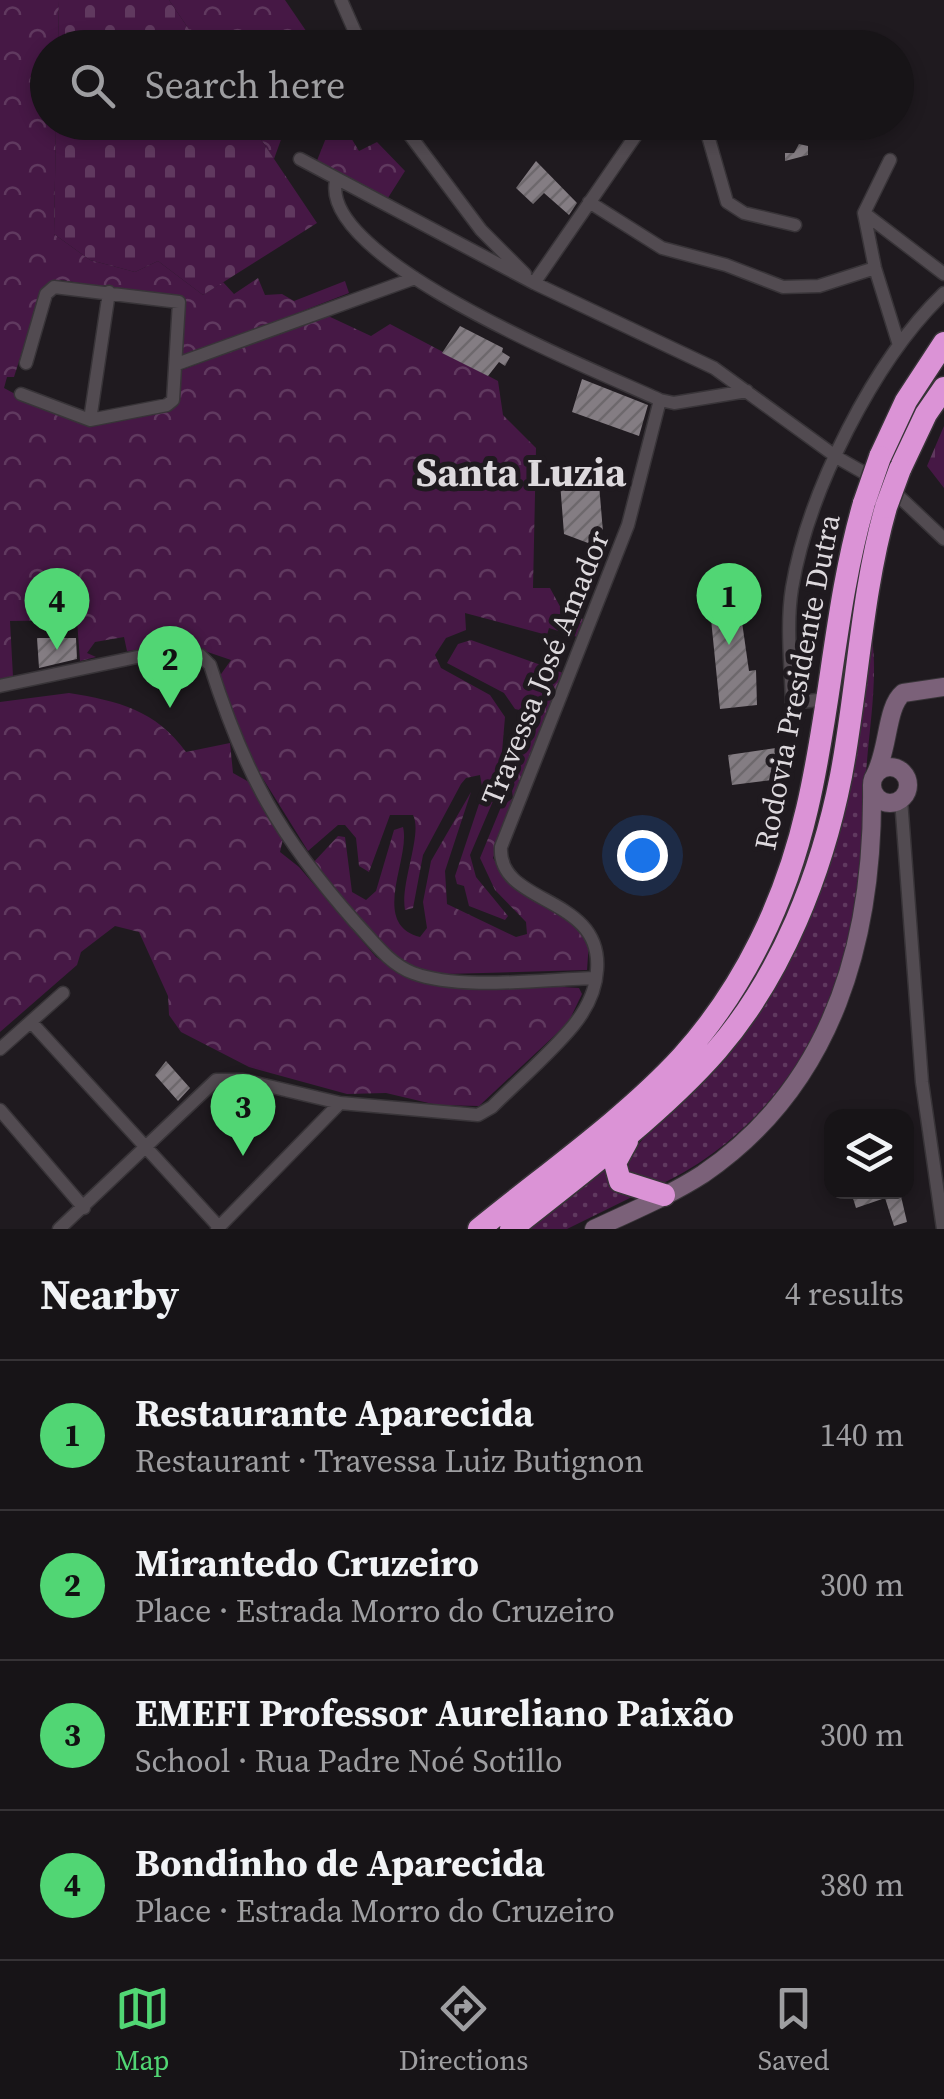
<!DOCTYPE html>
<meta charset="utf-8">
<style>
:root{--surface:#171417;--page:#201d20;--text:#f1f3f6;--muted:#9e9ea1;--line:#363336;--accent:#51d674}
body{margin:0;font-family:"Source Serif 4",serif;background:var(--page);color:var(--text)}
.controls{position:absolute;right:30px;bottom:30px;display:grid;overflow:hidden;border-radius:20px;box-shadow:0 5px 15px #0003}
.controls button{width:90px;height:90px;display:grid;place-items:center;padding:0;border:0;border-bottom:2px solid var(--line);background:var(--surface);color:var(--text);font:50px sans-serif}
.you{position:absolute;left:642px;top:855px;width:35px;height:35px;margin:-25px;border:8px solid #fff;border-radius:50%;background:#1a73e8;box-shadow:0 0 0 15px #1a73e833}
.badge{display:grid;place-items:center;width:65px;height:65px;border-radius:50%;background:var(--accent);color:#111;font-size:32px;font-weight:700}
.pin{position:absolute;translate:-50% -82px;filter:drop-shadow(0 2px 5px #0008)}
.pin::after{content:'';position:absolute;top:52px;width:35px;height:30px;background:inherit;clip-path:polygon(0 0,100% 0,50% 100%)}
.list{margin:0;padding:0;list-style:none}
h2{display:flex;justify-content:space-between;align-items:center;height:130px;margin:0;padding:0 40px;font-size:42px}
h2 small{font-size:32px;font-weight:400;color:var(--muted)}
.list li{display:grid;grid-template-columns:65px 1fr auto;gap:30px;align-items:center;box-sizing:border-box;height:150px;padding:0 40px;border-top:2px solid var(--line)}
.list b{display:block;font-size:38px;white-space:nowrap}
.list p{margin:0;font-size:32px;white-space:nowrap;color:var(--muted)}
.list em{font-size:32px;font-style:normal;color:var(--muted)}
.icon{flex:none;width:55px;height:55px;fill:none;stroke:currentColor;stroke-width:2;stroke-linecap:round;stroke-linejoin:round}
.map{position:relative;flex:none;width:944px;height:1229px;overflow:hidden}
.search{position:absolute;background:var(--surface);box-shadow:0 5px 15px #0003;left:30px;right:30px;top:30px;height:110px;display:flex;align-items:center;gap:25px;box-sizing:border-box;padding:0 35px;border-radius:55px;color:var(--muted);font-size:38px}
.sheet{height:730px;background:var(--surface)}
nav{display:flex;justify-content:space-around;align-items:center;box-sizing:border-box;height:140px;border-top:2px solid var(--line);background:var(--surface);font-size:28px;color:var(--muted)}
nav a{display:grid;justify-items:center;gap:5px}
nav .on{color:var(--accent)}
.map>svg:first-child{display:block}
</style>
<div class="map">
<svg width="944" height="1229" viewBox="0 0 944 1229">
<defs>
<pattern id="grass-dots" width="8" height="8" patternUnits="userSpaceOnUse" patternTransform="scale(2.5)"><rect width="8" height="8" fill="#461845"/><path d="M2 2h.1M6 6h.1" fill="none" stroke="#60395f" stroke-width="1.8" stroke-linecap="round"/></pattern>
<pattern id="forest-crowns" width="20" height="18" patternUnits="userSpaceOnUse" patternTransform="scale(2.5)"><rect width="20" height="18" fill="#461845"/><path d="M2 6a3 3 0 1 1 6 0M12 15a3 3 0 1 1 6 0" fill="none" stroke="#60395f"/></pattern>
<pattern id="cemetery-stones" width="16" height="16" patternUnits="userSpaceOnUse" patternTransform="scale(2.5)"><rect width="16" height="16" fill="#461845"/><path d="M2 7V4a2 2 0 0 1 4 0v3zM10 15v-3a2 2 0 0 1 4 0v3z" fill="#60395f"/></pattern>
<pattern id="building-hatch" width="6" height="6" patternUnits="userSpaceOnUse" patternTransform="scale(2.5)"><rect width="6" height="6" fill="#847d83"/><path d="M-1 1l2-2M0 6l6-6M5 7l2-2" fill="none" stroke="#6d686c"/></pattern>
</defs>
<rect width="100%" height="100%" fill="#1f1a1f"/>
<path fill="url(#grass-dots)" d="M872,637C878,681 869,729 866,774C862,831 862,892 848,948C821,1052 751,1146 652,1188L630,1180L628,1161L635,1149L800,938C845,842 858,741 872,637Z
M606,1163L609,1184L634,1196L567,1229H524Z"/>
<path fill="url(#forest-crowns)" d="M0,0H59L58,47L48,48V122L56,123L54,234L90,260L135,272L158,261L203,295L223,282L234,294L258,278L265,295L282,294L294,301L345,281L349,293L183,357V299L61,280L40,295L14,377H7L4,388L43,409L82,422L178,401L182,370L326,315L371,336L390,324L498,381L503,415L536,448L533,588H550L563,612L583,619L577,637L549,628L547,635L465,613L466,630L446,638L435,655L441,668L490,695L505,717L499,787L470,855L476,877L508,916L505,920L469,906L464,886L457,884L455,876L483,792L480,775L466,778L461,784L423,855L413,908L405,910C400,883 423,834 413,815H390L369,872L359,866L356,838L345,825H338L308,851L242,745L219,677L231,660L190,646L127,651L124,637L95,642L87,653L96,657L80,661L77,620L10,621L13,677L0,679Z
M169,0H285L317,47H201Z
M250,123H287L274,159Z
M297,123H342L359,151L377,142L405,171L386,201L316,163L326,138Z
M471,640L566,674L493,858L506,879L569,918L589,942L587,970L446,974L416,969L395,958L312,864L338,836L345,837L352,892L366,900L376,891L394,830L403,827C411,858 369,924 420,937L427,928L423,902L431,861L471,792L445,871L447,904L516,937L527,934L526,922L495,890L480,858L501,807L513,798C509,775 512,731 528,712L515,709L504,693L447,663L458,644Z
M69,693C118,701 156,710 186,752L230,743L233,773L249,782L283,839L280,852L299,867L376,957L407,978L579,988L582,994L568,1023L479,1106L437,1105L386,1093L347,1094L249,1067L181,1032L169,1015L168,996L139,932L115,926L81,952L77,965L0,1032V702Z"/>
<path fill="url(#cemetery-stones)" d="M59,0H169L201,47H58Z
M56,123H250L317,223L203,295L158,261L135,272L90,260L54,234Z
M944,426V488L927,466Z"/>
<path fill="url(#building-hatch)" d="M799,144L808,146V155L785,161V153H794Z
M536,161L577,203L569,215L544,193L533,204L516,188Z
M460,326L503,348L502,352L510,357L505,366L499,362L488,376L442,353Z
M582,379L648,405L639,436L572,412Z
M560,482L574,487L599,484L603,532L597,540L588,543L564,534Z
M741,615L749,671L756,670L757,705L720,709L711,619Z
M37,638H76L77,659L39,668Z
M783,747L787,778L732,785L728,755Z
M166,1061L190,1088L178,1101L155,1075Z
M851,1192H900L907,1222L894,1226L885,1198L856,1208Z"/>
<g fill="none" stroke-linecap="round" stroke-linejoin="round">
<g stroke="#383438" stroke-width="15">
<path id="street" d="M341,0L362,48
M400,122L481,230L525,274
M704,122L727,202L744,213L795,225
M300,159L534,283L714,368L838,458L889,487L944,539
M890,160L864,213L875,268L898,342
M336,181C318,261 600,372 660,400L674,403L747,391
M589,202L662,248L726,265L783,287L819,286L875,268
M864,213L944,274
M534,283L645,122
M177,364L415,278
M21,394L90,420L167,405L173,400L179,302L54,287L46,294L26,363
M90,420L109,292
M0,686L137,657L200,655L210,665C245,775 279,836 356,923C373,941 389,964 413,973C461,991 544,979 596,978
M826,699L792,703C791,666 786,625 792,588C808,492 874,360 944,293
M901,799L922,1082L943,1229
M31,1022L219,1227
M0,1049L63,993
M0,1110L84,1208
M59,1229L216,1080H243L340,1103L478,1115L492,1107C519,1080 549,1055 573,1026C586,1010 596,990 597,970C603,894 497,906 501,847L628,525L660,400
M217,1229L340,1103"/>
</g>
<g stroke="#383438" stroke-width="20">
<path id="secondary" d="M903,693L944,687
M872 785a18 18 0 1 1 36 0a18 18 0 1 1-36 0Z
M875,775C889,748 886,707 903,693
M594,1229C630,1212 669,1196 703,1174C835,1084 874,936 872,786"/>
</g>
<g stroke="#383438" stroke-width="25">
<path id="highway" d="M880,457L906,401L944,343
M900,469L926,414L944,388
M627,1141L615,1163L620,1181L664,1195
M479,1229C545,1175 625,1119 682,1057C745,987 786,900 807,809C831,708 835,603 864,503
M511,1229C576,1178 663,1112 717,1050C782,975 822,872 841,776C858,686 861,595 886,507"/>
</g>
<use href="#street" stroke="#524b51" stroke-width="12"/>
<use href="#secondary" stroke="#7b6179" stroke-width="18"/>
<use href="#highway" stroke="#db93d6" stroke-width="22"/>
<g stroke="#383438" stroke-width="25" stroke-linecap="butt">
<path id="highway-bridge" d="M864,503L880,457
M886,507L900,469"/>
</g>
<use href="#highway-bridge" stroke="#db93d6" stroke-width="22"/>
</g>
<g text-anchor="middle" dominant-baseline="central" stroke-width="10" stroke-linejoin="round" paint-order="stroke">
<g font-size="30" fill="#ddd9dd" stroke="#1f1a1f">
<text transform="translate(545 668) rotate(-68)">Travessa José Amador</text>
<text transform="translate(797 682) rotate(-79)">Rodovia Presidente Dutra</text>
</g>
<g font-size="40" font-weight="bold" fill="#ddd9dd" stroke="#1f1a1f">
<text x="521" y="472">Santa Luzia</text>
</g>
</g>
</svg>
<div class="controls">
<button><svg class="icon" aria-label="layers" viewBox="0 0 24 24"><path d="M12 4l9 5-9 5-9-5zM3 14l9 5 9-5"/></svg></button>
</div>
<div class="you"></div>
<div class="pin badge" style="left:729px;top:645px">1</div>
<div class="pin badge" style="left:170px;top:708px">2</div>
<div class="pin badge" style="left:243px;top:1156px">3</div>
<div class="pin badge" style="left:57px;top:650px">4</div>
<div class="search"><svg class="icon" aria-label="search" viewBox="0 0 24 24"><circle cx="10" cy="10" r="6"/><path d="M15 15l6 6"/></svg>Search here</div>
</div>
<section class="sheet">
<h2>Nearby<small>4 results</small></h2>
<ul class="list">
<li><span class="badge">1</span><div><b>Restaurante Aparecida</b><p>Restaurant · Travessa Luiz Butignon</p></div><em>140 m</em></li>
<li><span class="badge">2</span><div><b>Mirantedo Cruzeiro</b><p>Place · Estrada Morro do Cruzeiro</p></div><em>300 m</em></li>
<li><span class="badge">3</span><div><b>EMEFI Professor Aureliano Paixão</b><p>School · Rua Padre Noé Sotillo</p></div><em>300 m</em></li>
<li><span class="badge">4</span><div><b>Bondinho de Aparecida</b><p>Place · Estrada Morro do Cruzeiro</p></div><em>380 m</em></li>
</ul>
</section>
<nav>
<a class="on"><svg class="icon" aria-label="map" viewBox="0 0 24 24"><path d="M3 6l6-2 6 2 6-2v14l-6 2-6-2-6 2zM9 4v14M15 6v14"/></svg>Map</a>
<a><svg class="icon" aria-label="directions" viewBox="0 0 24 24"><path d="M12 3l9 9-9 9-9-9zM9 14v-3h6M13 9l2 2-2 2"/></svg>Directions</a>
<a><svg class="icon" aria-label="saved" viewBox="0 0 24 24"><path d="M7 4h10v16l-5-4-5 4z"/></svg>Saved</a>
</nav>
